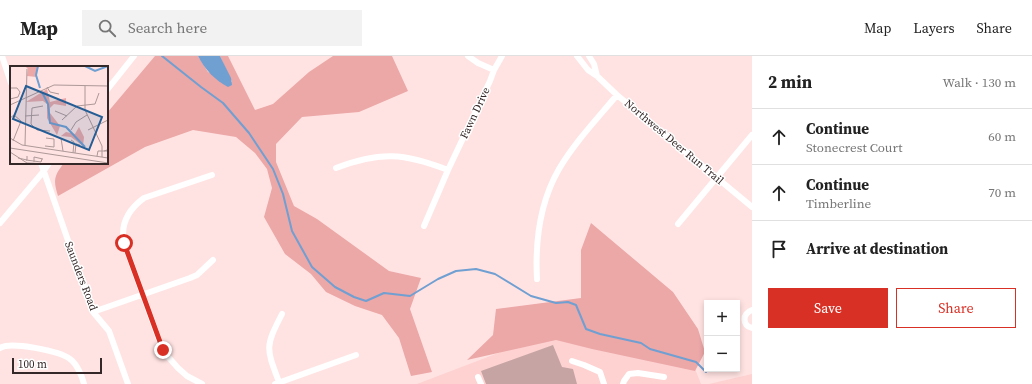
<!DOCTYPE html>
<meta charset="utf-8">
<style>
:root{--surface:#fff;--page:#f2f2f2;--text:#222;--muted:#767676;--line:#e0e0e0;--accent:#d93025}
body{margin:0;font-family:"Source Serif 4",serif;background:var(--page);color:var(--text)}
.controls{position:absolute;right:12px;bottom:12px;display:grid;overflow:hidden;border-radius:0px;box-shadow:0 2px 6px #0003}
.controls button{width:36px;height:36px;display:grid;place-items:center;padding:0;border:0;border-bottom:1px solid var(--line);background:var(--surface);color:var(--text);font:20px sans-serif}
.scale{position:absolute;left:12px;bottom:10px;width:90px;box-sizing:border-box;padding-left:4px;border:2px solid #352828;border-top:0;font-size:11px;line-height:14px;white-space:nowrap;color:#352828;-webkit-text-stroke:3px #fff;paint-order:stroke}
.stop{position:absolute;width:12px;height:12px;margin:-9px;border:3px solid #d93025;border-radius:50%;background:#fff}
.stop.end{background:#d93025;border-color:#fff;box-shadow:0 1px 4px #0008}
.list{margin:0;padding:0;list-style:none}
h2{display:flex;justify-content:space-between;align-items:center;height:52px;margin:0;padding:0 16px;font-size:17px}
h2 small{font-size:13px;font-weight:400;color:var(--muted)}
.list li{display:grid;grid-template-columns:26px 1fr auto;gap:12px;align-items:center;box-sizing:border-box;height:56px;padding:0 16px;border-top:1px solid var(--line)}
.list b{display:block;font-size:15px;white-space:nowrap}
.list p{margin:0;font-size:13px;white-space:nowrap;color:var(--muted)}
.list em{font-size:13px;font-style:normal;color:var(--muted)}
.actions{display:flex;gap:8px;padding:12px 16px}
.actions a{flex:1;padding:9px 0;border:1px solid var(--accent);border-radius:0px;text-align:center;font-size:14px;color:var(--accent)}
.actions .main{background:var(--accent);color:#fff}
.icon{flex:none;width:22px;height:22px;fill:none;stroke:currentColor;stroke-width:2;stroke-linecap:round;stroke-linejoin:round}
.map{position:relative;flex:none;width:752px;height:328px;overflow:hidden}
header{display:flex;align-items:center;gap:24px;box-sizing:border-box;height:56px;padding:0 20px;background:var(--surface);border-bottom:1px solid var(--line)}
header strong{font-size:19px}
nav{display:flex;gap:22px;margin-inline-start:auto;font-size:14px}
.search{width:280px;height:36px;background:var(--page);display:flex;align-items:center;gap:10px;box-sizing:border-box;padding:0 14px;border-radius:0px;color:var(--muted);font-size:15px}
main{display:flex}
aside{flex:1;background:var(--surface)}
.map>svg:first-child{display:block}
</style>
<header>
<strong>Map</strong>
<div class="search"><svg class="icon" aria-label="search" viewBox="0 0 24 24"><circle cx="10" cy="10" r="6"/><path d="M15 15l6 6"/></svg>Search here</div>
<nav><a>Map</a><a>Layers</a><a>Share</a></nav>
</header>
<main>
<div class="map">
<svg width="752" height="328" viewBox="0 0 752 328">
<rect width="100%" height="100%" fill="#ffe3e2"/>
<path fill="#fdd2d1" d="M624,249L682,280L701,328H417Z
M752,318V328H709Z"/>
<path fill="#eca7a7" d="M155,0H198L208,16L232,26L220,0H228L255,54L273,48L309,16L333,0H392L408,35L359,56L302,61L276,88V106L294,150L317,163L389,215L421,222L410,253L432,316L411,320L399,282L382,259L355,250L326,236L311,218L285,198L264,161L272,132L267,113L255,97L236,81L193,74L145,91L58,140C53,124 54,120 64,107H107V57Z
M591,167L673,236L698,273L705,296L695,315L592,293L556,284L467,304L493,279L496,253L581,242V194Z"/>
<path fill="#709fd2" d="M198,0H220L231,22L232,29L228,31C215,24 205,14 198,0Z"/>
<g fill="none" stroke-linecap="round" stroke-linejoin="round">
<path stroke="#709fd2" stroke-width="2" d="M162,0L201,31L223,47L249,77L273,113L283,138L292,175L312,211L335,231L354,241L366,245L384,237L410,240L438,223L456,215L476,213L495,218L531,240L556,247L568,246L576,249L586,273L600,278L641,287L650,293L696,306L706,316"/>
</g>
<path fill="#c5a4a3" d="M553,289L562,311L573,313L577,328H486L481,315Z"/>
<g fill="none" stroke-linecap="round" stroke-linejoin="round">
<path stroke="#fff" stroke-width="6" d="M2,0L11,27
M468,0L478,7L494,14
M577,0L588,14L597,20L617,39L752,151
M589,0L594,8L597,20
M107,34L134,0
M41,107L93,256L109,275L128,328
M336,112C380,95 404,97 448,114
M0,167L43,116L49,107
M678,168L752,79
M424,170L448,114L490,25L494,14L502,0
M537,223C535,185 540,146 559,113C575,86 597,63 617,39
M752,254C742,258 742,269 752,272
M93,256L190,222L197,219L213,204
M0,292C10,285 60,295 70,303C77,308 82,320 84,328
M572,305L584,309L600,316L604,328
M478,321L481,328
M279,326C266,292 265,291 282,258
M202,328L187,320L178,312L163,295L124,187C120,168 129,153 144,142L212,119
M275,328L356,299
M623,328L624,325L629,318L638,317L664,321"/>
</g>
<g fill="none" stroke-linecap="round" stroke-linejoin="round">
<path stroke="#d93025" stroke-width="5" d="M124,187L163,294"/>
</g>
<g text-anchor="middle" dominant-baseline="central" stroke-width="3" stroke-linejoin="round" paint-order="stroke">
<g font-size="11" fill="#352828" stroke="#fff">
<text transform="translate(475 57) rotate(-65)">Fawn Drive</text>
<text transform="translate(674 86) rotate(40)">Northwest Deer Run Trail</text>
<text transform="translate(81 220) rotate(69)">Saunders Road</text>
</g>
</g>
<g transform="translate(10 10)">
<rect width="98" height="98" fill="#ffe3e2"/>
<path d="M15,0H27V11L17,10L18,3ZM37,23L40,36L56,32V40L44,38L40,42V47L50,60L47,69L37,52V38L33,35L16,36ZM69,61L74,71L73,80L61,71L51,70L56,66L65,68Z" fill="#eca7a7"/>
<path fill="none" stroke="#709fd2" stroke-width="2" d="M28,0L26,9L30,22M75,0L85,5L98,0M32,26L38,38L40,57L56,61L75,81"/>
<path fill="none" stroke="#ae9898" stroke-width="1" d="M75,20V44L92,80V91M37,21L40,26L49,28M0,22H7L10,26L8,31L0,33M0,39L44,19L98,20M33,40L22,42L21,58L27,64L40,65M45,45L57,50M15,50L29,49M0,52L4,49L11,55L3,75M52,54L67,40L85,38L89,27M61,64L66,56L77,49M78,64L98,54M0,72L12,79L98,92M51,72L53,85M61,74L64,76L63,87M15,79L17,3M35,80L44,81V73L36,72M0,82L98,97M0,86L17,97L43,98M65,87L66,78L70,79M87,90L88,85H97V84L94,85M8,92L17,94V90M16,94L31,96L32,93M24,96V91L33,93"/>
<path fill="#255d95" fill-opacity="0.15" stroke="#255d95" stroke-width="2" d="M16,20L92,51L79,84L3,53Z"/>
<rect width="98" height="98" fill="none" stroke="#352828" stroke-width="2"/>
</g>
</svg>
<div class="controls">
<button>+</button>
<button>−</button>
</div>
<div class="scale">100 m</div>
<div class="stop" style="left:124px;top:187px"></div>
<div class="stop end" style="left:163px;top:294px"></div>
</div>
<aside>
<h2>2 min<small>Walk · 130 m</small></h2>
<ul class="list">
<li><svg class="icon" aria-label="ahead" viewBox="0 0 24 24"><path d="M12 20V5M6 11l6-6 6 6"/></svg><div><b>Continue</b><p>Stonecrest Court</p></div><em>60 m</em></li>
<li><svg class="icon" aria-label="ahead" viewBox="0 0 24 24"><path d="M12 20V5M6 11l6-6 6 6"/></svg><div><b>Continue</b><p>Timberline</p></div><em>70 m</em></li>
<li><svg class="icon" aria-label="arrive" viewBox="0 0 24 24"><path d="M6 21V4h12l-3 4 3 4H6"/></svg><div><b>Arrive at destination</b></div></li>
</ul>
<div class="actions"><a class="main">Save</a><a>Share</a></div>
</aside>
</main>
